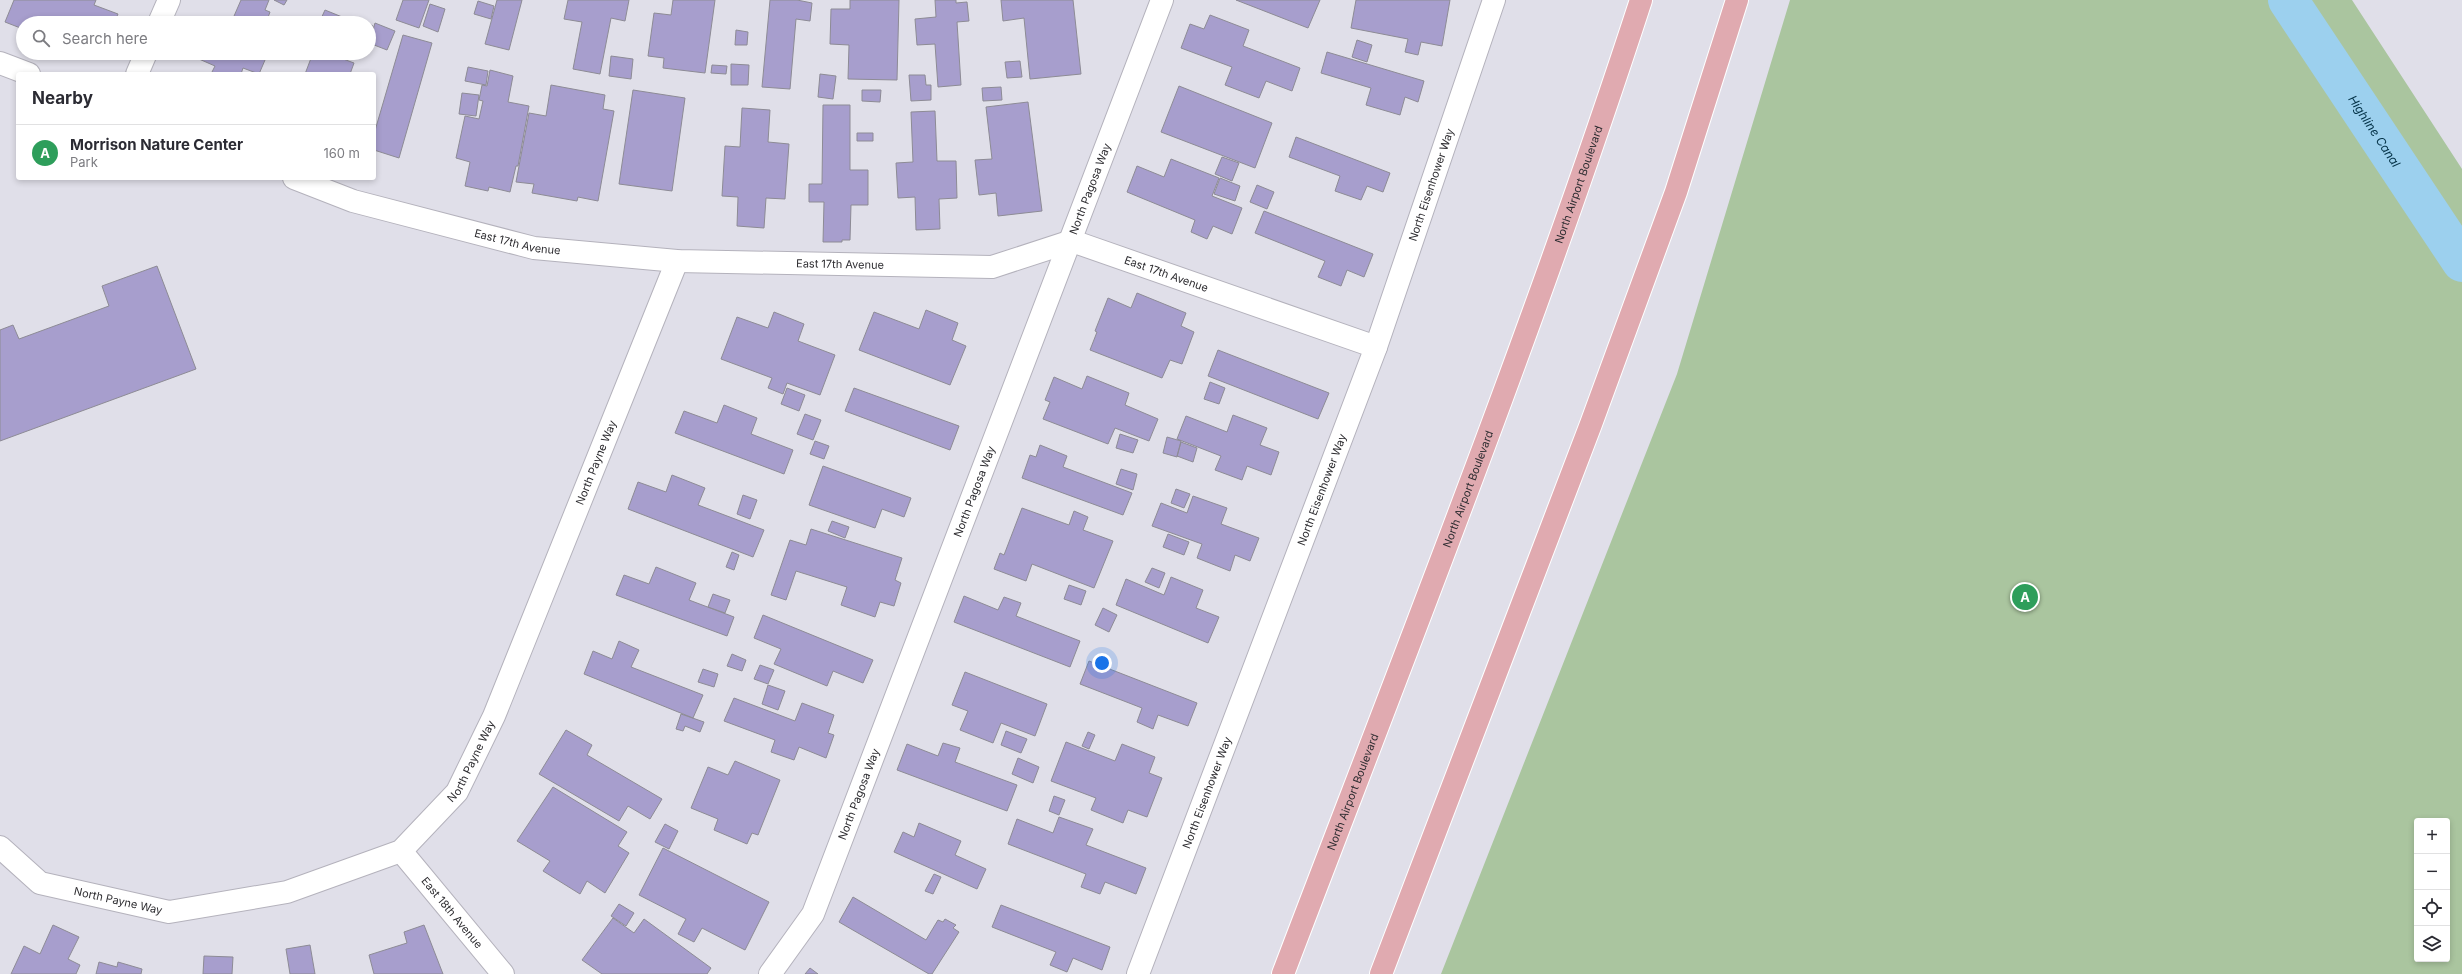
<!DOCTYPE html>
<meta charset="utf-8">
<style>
:root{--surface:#fff;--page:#f7f7f7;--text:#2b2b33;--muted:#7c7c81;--line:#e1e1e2;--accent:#6842bb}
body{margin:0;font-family:Inter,sans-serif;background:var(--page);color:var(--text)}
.controls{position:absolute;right:12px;bottom:12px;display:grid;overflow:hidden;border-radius:4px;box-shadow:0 2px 6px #0003}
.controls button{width:36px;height:36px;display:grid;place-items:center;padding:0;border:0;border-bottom:1px solid var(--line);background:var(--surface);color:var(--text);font:20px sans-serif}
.you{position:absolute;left:1102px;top:663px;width:14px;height:14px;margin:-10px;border:3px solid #fff;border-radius:50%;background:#1a73e8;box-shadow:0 0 0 6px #1a73e833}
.badge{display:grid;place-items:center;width:26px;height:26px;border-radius:50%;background:var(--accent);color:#fff;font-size:13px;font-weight:700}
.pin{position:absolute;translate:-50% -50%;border:2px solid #fff;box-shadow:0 1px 4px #0006}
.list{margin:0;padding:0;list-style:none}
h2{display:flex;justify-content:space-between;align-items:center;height:52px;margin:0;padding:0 16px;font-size:17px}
h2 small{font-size:13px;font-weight:400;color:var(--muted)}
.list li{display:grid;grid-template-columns:26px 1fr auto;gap:12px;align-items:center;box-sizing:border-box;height:56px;padding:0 16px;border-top:1px solid var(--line)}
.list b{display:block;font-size:15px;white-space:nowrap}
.list p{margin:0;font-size:13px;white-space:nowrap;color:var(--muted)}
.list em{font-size:13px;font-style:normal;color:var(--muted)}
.icon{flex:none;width:22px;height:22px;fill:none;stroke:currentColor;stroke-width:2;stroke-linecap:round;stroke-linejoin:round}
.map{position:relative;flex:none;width:2462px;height:974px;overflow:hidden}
.search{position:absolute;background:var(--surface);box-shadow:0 2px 6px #0003;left:16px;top:16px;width:360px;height:44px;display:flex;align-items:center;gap:10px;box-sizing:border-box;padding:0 14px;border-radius:22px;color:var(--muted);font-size:15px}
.panel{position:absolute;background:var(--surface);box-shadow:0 2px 6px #0003;left:16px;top:72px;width:360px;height:108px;border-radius:4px}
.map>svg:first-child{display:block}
</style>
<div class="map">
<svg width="2462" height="974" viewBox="0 0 2462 974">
<rect width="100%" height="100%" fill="#e0dfe9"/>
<path fill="#aac59f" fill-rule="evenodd" d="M1790,0H2352L2462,169V974H1441L1677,374ZM2417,821H2447V959H2417Z"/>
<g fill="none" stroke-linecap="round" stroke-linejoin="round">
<path stroke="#9cd0ee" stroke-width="40" id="s1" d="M2288,0L2462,262"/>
</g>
<path fill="#a79ecd" stroke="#8d8b95" d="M14,0H96L94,5L118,14L114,23H23V29L5,22Z
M241,0H269L265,10L270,12L266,23H231Z
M274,0H287L284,5Z
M403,0H429L419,28L396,20Z
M497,0H522L509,50L485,44Z
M568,0H629L625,21L611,18L600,74L573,69L582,22L564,19Z
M673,0H715L705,73L663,68L664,58L648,56L654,13L671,15Z
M770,0H797L812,3L810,21L796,19L790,89L762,87Z
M850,0H899L897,80L848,79L849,45L830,44L831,9H850Z
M935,0H956V3L967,2L969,21L957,22L961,85L938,87L935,44L917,45L915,19L936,17Z
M1001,0H1073L1081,74L1030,79L1024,18L1003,21Z
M1236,0H1320L1308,28Z
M1356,0H1450L1442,46L1421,42L1418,55L1405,52L1408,39L1351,28Z
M478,1L494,6L491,19L474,14Z
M430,4L445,9L438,32L423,26Z
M325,10L347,19L345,23H319Z
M1210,15L1249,30L1243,46L1300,68L1292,91L1266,81L1259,98L1225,85L1232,67L1181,48L1190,24L1204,29Z
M375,23L395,31L387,50L369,43Z
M369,24L373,26L369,35Z
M736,30L748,32L747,45H735Z
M403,35L432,43L399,158L374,150V134Z
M1357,40L1372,45L1367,62L1352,57Z
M1327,52L1424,81L1418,102L1405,97L1400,115L1366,105L1371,88L1321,73Z
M84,53H102L100,59Z
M202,53H268L259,74L243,68L241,74H211L215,66L199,59Z
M313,53H327L354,63L350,74H305Z
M611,56L633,59L631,79L609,76Z
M1020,61L1022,77L1007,78L1005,62Z
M731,64L749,65L748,85H731Z
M712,65L727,66L726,74L711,73Z
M468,67L488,71L486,85L465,81Z
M490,70L513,76L508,102L529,106L518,166H516L510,192L489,187L488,191L465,186L470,162L456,158L465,116L479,119L483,101L479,100L482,85L487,86Z
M820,74L836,76L833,99L818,97Z
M909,75H925L926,85H931V100L911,101Z
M551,85L605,95L603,109L614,111L598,201L578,197L577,201L532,193L534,184L516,182L529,113L546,116Z
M1179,86L1272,123L1255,168L1161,132Z
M1001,87L1002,100L983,101L982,88Z
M633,90L685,98L672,191L619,184Z
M862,90H881L880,102L862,101Z
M462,93L479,95L476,116L459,114Z
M1028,102L1042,211L998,216L996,193L979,195L975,160L992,159L986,107Z
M823,105H850V170H868V205H851L850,240H842V242H823L824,202H809V184H822Z
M742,108L770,110L768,142L789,144L785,199L766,198L764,228L737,226L738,197L722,196L725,146L740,147Z
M935,111L937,161H956L957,198L939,199L940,229L916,230L915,197L898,198L896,163L913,162L911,112Z
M857,133H873V141H857Z
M1296,137L1390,173L1383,192L1367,186L1361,200L1335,191L1340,176L1289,157Z
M1222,157L1239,163L1232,181L1215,174Z
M1171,159L1219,178L1212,196L1242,208L1232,234L1213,226L1207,239L1191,232L1195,220L1127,192L1137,166L1164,177Z
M1220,178L1240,186L1235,201L1214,194Z
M1257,185L1274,192L1267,209L1250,202Z
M1264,211L1373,254L1364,277L1347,270L1341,286L1318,277L1325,261L1255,233Z
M157,266L196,369L0,441V330L13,325L19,339L109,306L102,286Z
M1137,293L1186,313L1181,326L1194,332L1182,364L1170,360L1162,378L1090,350L1097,332L1095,331L1108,298L1131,308Z
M926,310L958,323L952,340L966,346L950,385L859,350L874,312L919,329Z
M774,312L804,324L798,341L835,355L820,395L787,383L783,394L768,388L772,378L721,359L737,317L768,328Z
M1218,350L1329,393L1318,419L1208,376Z
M1087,376L1129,393L1125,405L1158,419L1149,441L1115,428L1108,444L1043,419L1050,402L1045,400L1054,377L1082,389Z
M1210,382L1225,388L1219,404L1204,399Z
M787,388L805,395L799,411L781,404Z
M854,388L959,426L950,450L845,411Z
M724,405L757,418L751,434L793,450L784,474L675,433L684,411L717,423Z
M805,414L821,420L813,440L797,434Z
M1233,415L1267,428L1260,445L1279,452L1271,475L1247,466L1242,480L1215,470L1221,456L1177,439L1186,416L1227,432Z
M1120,434L1138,440L1133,453L1116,448Z
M1167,437L1181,441L1177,457L1163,453Z
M815,441L829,446L824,459L810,454Z
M1181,442L1197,448L1193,462L1177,456Z
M1040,445L1067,456L1063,467L1132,493L1123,515L1022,478L1030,455L1036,457Z
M823,466L911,498L904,517L882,509L875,528L809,505Z
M1121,469L1137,474L1133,490L1116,484Z
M672,475L705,488L698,505L764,530L753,557L628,509L638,482L666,492Z
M1176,489L1190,494L1184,508L1171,503Z
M743,495L757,500L750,519L737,514Z
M1193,496L1227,508L1221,524L1259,538L1250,561L1235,555L1230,571L1197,558L1202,544L1152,526L1161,503L1187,513Z
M1022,508L1069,525L1074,511L1088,517L1083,530L1113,541L1094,588L1032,564L1026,581L994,569L1000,553L1004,555Z
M832,521L849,527L845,538L828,531Z
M811,529L902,558L895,580L901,583L894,606L880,602L875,617L841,605L847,587L796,571L786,600L771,595L790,540L806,545Z
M1168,534L1189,542L1184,555L1163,547Z
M732,552L739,555L734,570L726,567Z
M656,567L696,583L689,600L734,617L727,636L616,595L624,575L649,584Z
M1152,568L1165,573L1159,588L1145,582Z
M1171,577L1203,590L1196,608L1219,617L1208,643L1116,605L1126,579L1164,595Z
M1069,585L1086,591L1081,605L1064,599Z
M713,594L730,600L725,613L708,607Z
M964,596L998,610L1004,597L1021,603L1016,616L1080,641L1070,667L954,622Z
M1103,608L1117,615L1109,632L1095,625Z
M763,615L873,660L863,683L833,671L827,686L774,664L781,649L754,638Z
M619,641L639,650L631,667L703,695L693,718L584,674L593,651L612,659Z
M732,654L746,660L742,671L727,666Z
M1089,661L1197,703L1188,726L1158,715L1153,729L1137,722L1142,708L1080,684Z
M760,665L774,670L768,684L754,679Z
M703,669L718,674L714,687L698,682Z
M965,672L1047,704L1035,736L1001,723L993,743L960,730L968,711L952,705Z
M768,685L785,691L778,710L762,704Z
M734,698L795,721L802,703L834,715L828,733L834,735L826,758L799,747L794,760L771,752L775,740L724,721Z
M681,714L704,722L700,732L685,726L683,731L676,729Z
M566,730L592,745L587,755L662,799L650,819L628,806L619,821L539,774Z
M1006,731L1027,739L1021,753L1001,745Z
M1088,732L1095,735L1089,749L1082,746Z
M1066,742L1115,761L1122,744L1155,757L1149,773L1162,778L1147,817L1128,810L1123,823L1091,810L1096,798L1051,781Z
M943,743L960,748L955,762L1017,785L1007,811L897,770L907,744L938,756Z
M1018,758L1039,767L1033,783L1012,774Z
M735,761L780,780L758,835L752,833L747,844L714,830L718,819L691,808L708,767L728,775Z
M553,787L627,832L618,846L629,853L605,893L587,881L580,894L543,871L550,861L517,841Z
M1054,796L1065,800L1059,815L1049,811Z
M1059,817L1093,829L1086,845L1146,868L1136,894L1105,882L1100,894L1081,887L1086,874L1008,844L1017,819L1053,833Z
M919,823L961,841L955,855L986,869L977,889L894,852L903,832L914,837Z
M665,824L678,831L669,849L655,842Z
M663,848L769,902L745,950L702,928L694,942L678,934L686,919L639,895Z
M934,874L941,877L933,894L925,891Z
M853,897L926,940L938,920L943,922L945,919L956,925L953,928L959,932L932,974H929L839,922Z
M619,904L634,913L626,926L611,916Z
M1001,905L1110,947L1102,970L1073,958L1067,972L1050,965L1056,952L992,927Z
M613,918L634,933L644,919L711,968L707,974H602L582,960Z
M53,925L79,937L68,959L80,965L76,974H11L24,946L40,954Z
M424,925L443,974H374L369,955L407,943L404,932Z
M310,945L315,974H290L286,949Z
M204,956L233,957L232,974H203Z
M99,962L117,967L118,962L142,969L141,974H96Z
M810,968L818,974H805Z"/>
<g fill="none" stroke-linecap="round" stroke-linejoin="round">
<g stroke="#b4b2bc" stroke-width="24">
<g id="minor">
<path d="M159,23L169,0"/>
<path d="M0,63L29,74"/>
<path d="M137,74L146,53"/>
<path id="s2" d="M294,178L353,201L534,248L677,261L992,267L1072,241L1376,347"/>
<path id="s3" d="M0,847L40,883L169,912L287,892L401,851L457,792L494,716L677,261"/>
<path id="s4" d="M401,851L503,974"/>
<path id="s5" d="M770,974L813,914L1162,0"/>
<path id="s6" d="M1138,974L1376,347L1494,0"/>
</g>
</g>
<g stroke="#fff" stroke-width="24">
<g id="primary">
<path id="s7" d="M1283,974C1406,651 1534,329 1641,0"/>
<path d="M1381,974L1591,424L1676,192L1737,0"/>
</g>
</g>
<use href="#minor" stroke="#fff" stroke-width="22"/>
<use href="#primary" stroke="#e0aab0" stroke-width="22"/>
</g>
<g text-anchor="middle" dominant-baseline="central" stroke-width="3" stroke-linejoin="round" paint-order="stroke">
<g font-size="11" fill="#2e2d31" stroke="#fff">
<text stroke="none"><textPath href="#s6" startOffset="842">North Eisenhower Way</textPath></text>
<text stroke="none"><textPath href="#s7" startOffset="843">North Airport Boulevard</textPath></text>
<text stroke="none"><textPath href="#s5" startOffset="850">North Pagosa Way</textPath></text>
<text stroke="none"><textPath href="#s2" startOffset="233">East 17th Avenue</textPath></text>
<text stroke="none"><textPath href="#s2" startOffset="557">East 17th Avenue</textPath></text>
<text stroke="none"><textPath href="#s2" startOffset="893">East 17th Avenue</textPath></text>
<text stroke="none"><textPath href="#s3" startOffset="866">North Payne Way</textPath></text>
<text stroke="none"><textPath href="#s6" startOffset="518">North Eisenhower Way</textPath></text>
<text stroke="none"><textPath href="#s7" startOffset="519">North Airport Boulevard</textPath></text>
<text stroke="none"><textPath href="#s5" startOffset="526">North Pagosa Way</textPath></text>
<text stroke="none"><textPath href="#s3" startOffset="542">North Payne Way</textPath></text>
<text stroke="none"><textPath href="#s6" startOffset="194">North Eisenhower Way</textPath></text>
<text stroke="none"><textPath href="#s7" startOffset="195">North Airport Boulevard</textPath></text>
<text stroke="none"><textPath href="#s5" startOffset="202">North Pagosa Way</textPath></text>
<text stroke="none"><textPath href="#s3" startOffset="134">North Payne Way</textPath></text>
<text stroke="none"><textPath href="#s4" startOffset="80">East 18th Avenue</textPath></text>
</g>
<g font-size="12" font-style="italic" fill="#053348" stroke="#fff">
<text stroke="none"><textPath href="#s1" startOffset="157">Highline Canal</textPath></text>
</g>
</g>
</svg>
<div class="controls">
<button>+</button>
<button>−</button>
<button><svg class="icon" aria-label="locate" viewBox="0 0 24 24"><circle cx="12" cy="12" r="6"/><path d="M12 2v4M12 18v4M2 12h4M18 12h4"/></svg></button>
<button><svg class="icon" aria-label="layers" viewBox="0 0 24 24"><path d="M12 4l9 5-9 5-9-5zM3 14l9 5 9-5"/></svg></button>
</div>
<div class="you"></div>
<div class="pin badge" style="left:2025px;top:597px;background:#2e9e5b">A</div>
<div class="search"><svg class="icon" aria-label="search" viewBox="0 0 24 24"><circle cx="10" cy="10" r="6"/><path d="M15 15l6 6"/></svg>Search here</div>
<section class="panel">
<h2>Nearby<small></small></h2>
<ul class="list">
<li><span class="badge" style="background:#2e9e5b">A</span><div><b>Morrison Nature Center</b><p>Park</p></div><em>160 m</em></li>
</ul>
</section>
</div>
